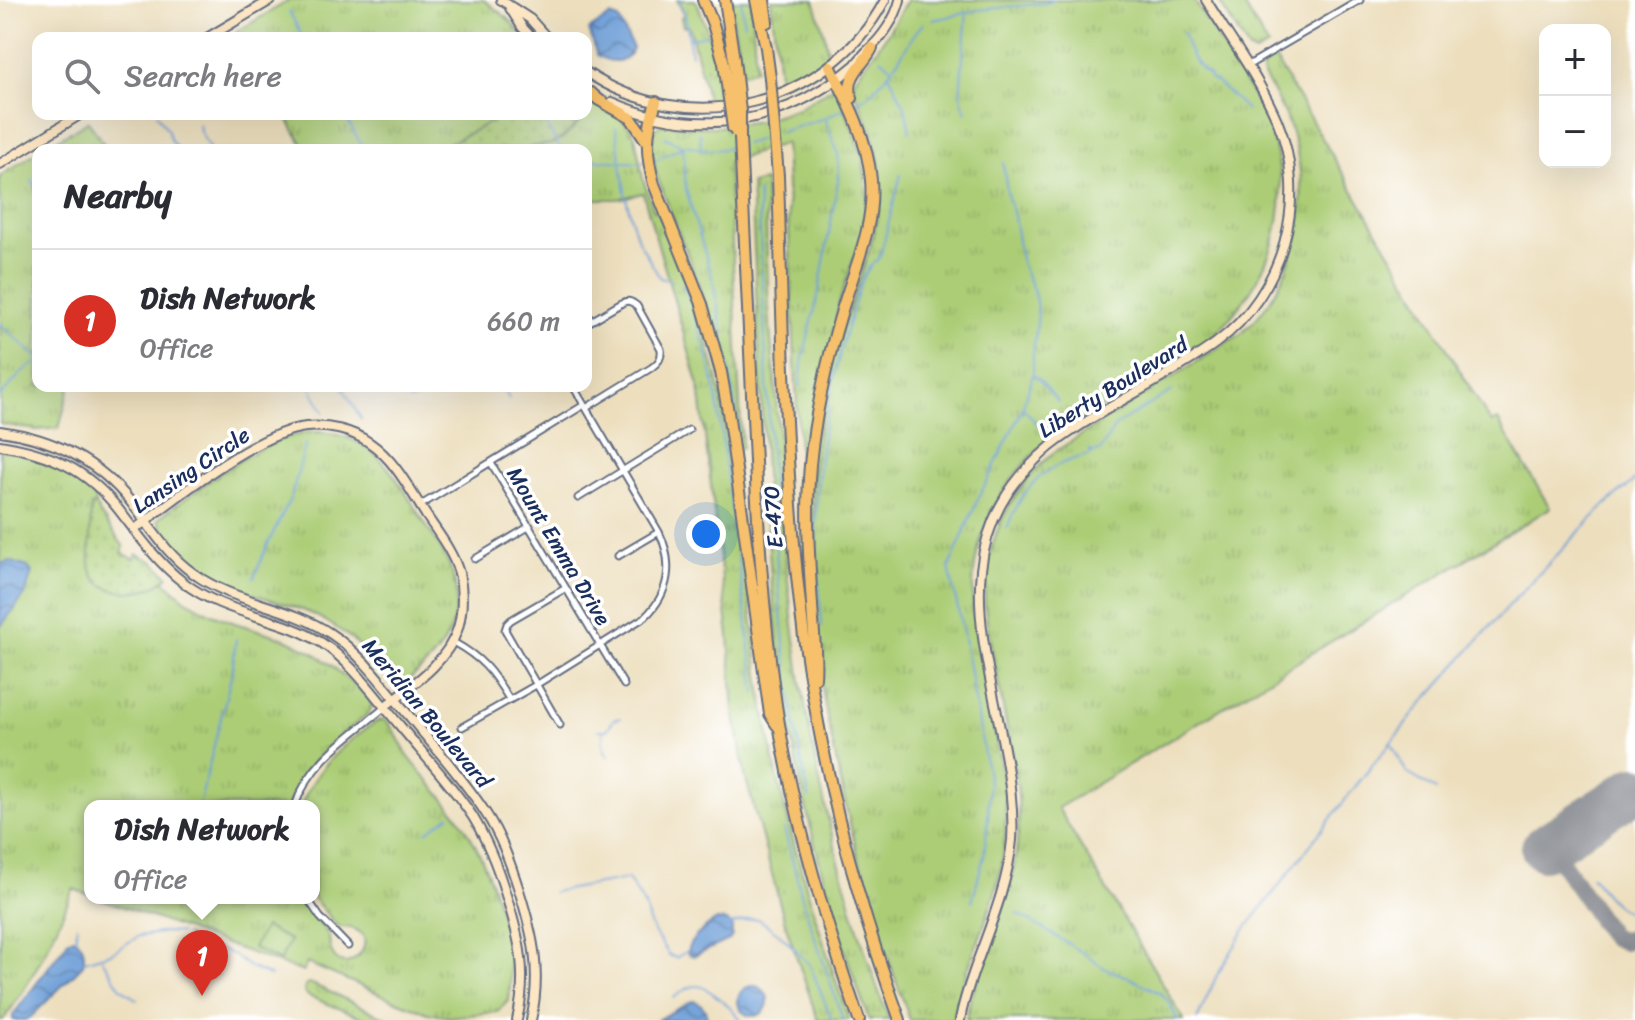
<!DOCTYPE html>
<meta charset="utf-8">
<style>
:root{--surface:#fff;--page:#f2f2f3;--text:#2b2b33;--muted:#7c7c81;--line:#e1e1e2;--accent:#d93025}
body{margin:0;font-family:Sriracha,sans-serif;background:var(--page);color:var(--text)}
.controls{position:absolute;right:24px;top:24px;display:grid;overflow:hidden;border-radius:16px;box-shadow:0 8px 32px #0002}
.controls button{width:72px;height:72px;display:grid;place-items:center;padding:0;border:0;border-bottom:2px solid var(--line);background:var(--surface);color:var(--text);font:40px sans-serif}
.you{position:absolute;left:706px;top:534px;width:28px;height:28px;margin:-20px;border:6px solid #fff;border-radius:50%;background:#1a73e8;box-shadow:0 0 0 12px #1a73e833}
.badge{display:grid;place-items:center;width:52px;height:52px;border-radius:50%;background:var(--accent);color:#fff;font-size:26px;font-weight:700}
.pin{position:absolute;translate:-50% -66px;filter:drop-shadow(0 2px 4px #0008)}
.pin::after{content:'';position:absolute;top:42px;width:28px;height:24px;background:inherit;clip-path:polygon(0 0,100% 0,50% 100%)}
.popup{position:absolute;left:84px;top:800px;width:236px;height:104px;box-sizing:border-box;display:grid;place-content:center;border-radius:16px;background:var(--surface);filter:drop-shadow(0 2px 6px #0005);font-size:26px;white-space:nowrap;color:var(--muted)}
.popup b{font-size:30px;color:var(--text)}
.popup::after{content:'';position:absolute;left:50%;top:100%;margin-left:-16px;border:16px solid transparent;border-top-color:var(--surface)}
.list{margin:0;padding:0;list-style:none}
h2{display:flex;justify-content:space-between;align-items:center;height:104px;margin:0;padding:0 32px;font-size:34px}
h2 small{font-size:26px;font-weight:400;color:var(--muted)}
.list li{display:grid;grid-template-columns:52px 1fr auto;gap:24px;align-items:center;box-sizing:border-box;height:144px;padding:0 32px;border-top:2px solid var(--line)}
.list b{display:block;font-size:30px;white-space:nowrap}
.list p{margin:0;font-size:26px;white-space:nowrap;color:var(--muted)}
.list em{font-size:26px;font-style:normal;color:var(--muted)}
.icon{flex:none;width:44px;height:44px;fill:none;stroke:currentColor;stroke-width:2;stroke-linecap:round;stroke-linejoin:round}
.map{position:relative;flex:none;width:1635px;height:1020px;overflow:hidden}
.search{position:absolute;background:var(--surface);box-shadow:0 8px 32px #0002;left:32px;top:32px;width:560px;height:88px;display:flex;align-items:center;gap:20px;box-sizing:border-box;padding:0 28px;border-radius:16px;color:var(--muted);font-size:30px}
.panel{position:absolute;background:var(--surface);box-shadow:0 8px 32px #0002;left:32px;top:144px;width:560px;height:248px;border-radius:16px}
.map>svg:first-child{display:block}
</style>
<div class="map">
<svg width="1635" height="1020" viewBox="0 0 1635 1020">
<defs>
<pattern id="grass-tufts" width="24" height="20" patternUnits="userSpaceOnUse" patternTransform="scale(2)"><rect width="24" height="20" fill="#accd76"/><path d="M3 7l-1-3M5 7V3M7 7l1-3M15 17l-1-3M17 17v-4M19 17l1-3" fill="none" stroke="#93b068"/></pattern>
<pattern id="park-dots" width="8" height="8" patternUnits="userSpaceOnUse" patternTransform="scale(2)"><rect width="8" height="8" fill="#accd76"/><path d="M2 2h.1M6 6h.1" fill="none" stroke="#93b068" stroke-width="1.8" stroke-linecap="round"/></pattern>
<pattern id="water-waves" width="16" height="10" patternUnits="userSpaceOnUse" patternTransform="scale(2)"><rect width="16" height="10" fill="#6c9dd6"/><path d="M0 5q4-4 8 0t8 0" fill="none" stroke="#5880b1"/></pattern>
</defs>
<rect width="100%" height="100%" fill="#fff"/>
<filter id="ink" filterUnits="userSpaceOnUse"><feTurbulence type="fractalNoise" baseFrequency=".0125" numOctaves="2"/><feDisplacementMap in="SourceGraphic" scale="16" xChannelSelector="R" yChannelSelector="G"/><feConvolveMatrix kernelMatrix="1 2 1 2 8 2 1 2 1" color-interpolation-filters="sRGB"/></filter>
<filter id="wash" filterUnits="userSpaceOnUse"><feTurbulence type="fractalNoise" baseFrequency=".006" numOctaves="4" result="noise"/><feDisplacementMap in="SourceGraphic" scale="32" xChannelSelector="R" yChannelSelector="G"/><feGaussianBlur stdDeviation="1.8" result="paint"/><feColorMatrix in="noise" values="0 0 0 0 0 0 0 0 0 0 0 0 0 0 0 0 0 1.4 0 .05"/><feComposite in="paint" operator="in"/></filter>
<g filter="url(#wash)">
<rect width="100%" height="100%" fill="#eddfbe"/>
<path fill="url(#grass-tufts)" stroke="#647e6a" stroke-width="2" d="M290,0H484L507,18L526,38H240L236,32Z
M677,0H695L697,2L715,52L724,99L707,100L704,84L689,26H683L681,17L685,15Z
M729,0H751L756,69L743,73Z
M771,0H814L824,33L830,60L807,75L805,73L780,85Z
M907,0H1194C1209,25 1224,49 1239,74C1249,90 1260,105 1267,122C1294,188 1280,259 1234,313C1225,324 1216,335 1204,344L1044,444C997,486 969,543 973,606C974,631 980,655 985,679C991,713 997,747 1004,782C1007,817 1007,851 997,885C985,931 962,973 954,1020H910C879,936 854,851 837,764C832,740 826,717 823,693C818,661 818,628 816,596C814,553 811,511 814,469C818,423 826,376 841,332C859,275 886,225 879,163C876,137 863,112 853,89V82L888,33Z
M1218,0H1241L1268,46L1255,53L1249,50Z
M1274,57L1491,423L1498,420L1550,508L1058,808L1184,1020H966L970,1001C996,927 1027,864 1017,784C1011,746 1003,708 996,670C992,648 986,626 985,603C983,544 1009,492 1053,453L1242,333C1296,284 1314,202 1292,133C1285,111 1273,93 1262,72L1264,64Z
M833,87L838,92L856,138L863,159L866,180L867,200L863,231L839,303L805,519L802,518L785,143L728,162L742,448L737,450L704,297L657,176L652,153L654,131L659,126L665,124L690,127H717L759,121L798,108Z
M593,103C610,112 626,119 635,136L643,179L654,211H658C684,272 708,331 721,396L754,631C766,765 806,893 849,1020H818L786,926L745,775L734,711L729,636L699,386L643,193L618,199H592L586,201V150H525C535,144 541,146 551,144C566,140 586,115 593,103Z
M285,114H504L492,122L439,148V150H306Z
M88,121L108,150H40Z
M38,151V386H70L59,428L37,430L0,424V176Z
M765,181C767,237 766,294 772,350C773,360 775,370 775,380C780,444 781,509 787,573C802,723 836,879 889,1020H869C811,864 778,701 768,535L751,184Z
M314,432C335,432 354,438 371,451C393,468 407,496 422,519C432,535 443,550 450,567C455,580 457,595 456,609C451,645 428,665 401,686C386,681 377,664 366,652C356,642 345,633 332,625C302,605 268,601 234,587C203,575 170,551 158,519C168,510 181,502 193,493C228,468 269,436 314,432Z
M0,449C28,453 71,463 90,486C95,492 95,498 96,505L91,506L137,590L152,587L164,581L185,599L212,614L235,623L284,638L311,651L331,665L368,697L372,706L368,714C332,743 306,760 290,806H90V895L73,889C56,932 31,984 3,1020H0Z
M379,720H385C396,729 400,744 408,756C424,777 443,796 459,818C490,862 516,947 509,1000L497,1012L449,1017L428,1013L394,1000L307,963L303,972L99,898H300L313,916L329,935C330,996 391,939 351,928C347,927 342,927 338,927L313,898L314,806H301C315,769 345,741 379,720Z
M309,984H312L391,1020H368L308,996L304,991L305,986Z"/>
<path fill="url(#park-dots)" stroke="#647e6a" stroke-width="2" d="M504,114H585C575,125 565,140 550,144C540,146 535,144 525,150H439V148L491,122Z
M96,505L100,514L124,547L122,553L134,559L137,554L154,562L168,576C152,596 101,600 91,570C88,562 91,517 91,506Z"/>
<path fill="#accd76" stroke="#647e6a" stroke-width="2" d="M264,927L290,940L280,961L253,948Z"/>
<path fill="url(#water-waves)" stroke="#44669a" stroke-width="2" d="M610,16L619,19L633,48C626,64 611,64 597,55L589,30Z
M9,561L28,567L32,572L25,595L0,627V564Z
M717,920L727,921L732,927V936L729,940L695,956L689,955L687,952C689,940 706,926 717,920Z
M74,938C85,944 85,954 83,965L31,1017L26,1020H13V1015L65,945L69,939Z
M738 1001a15 15 0 1 1 30 0a15 15 0 1 1-30 0Z
M692,1001C701,1001 707,1011 707,1020H657Z"/>
<g fill="none" stroke-linecap="round" stroke-linejoin="round">
<path stroke="#6c9dd6" stroke-width="2" d="M680,0L686,19L691,55
M741,0L744,25
M289,11L303,38
M933,20L978,10L1046,3L1054,0
M1183,33C1188,49 1194,67 1209,75L1210,79L1216,82L1247,110
M688,39L706,35
M881,58L892,68
M889,74L905,107L910,132
M854,104C876,93 893,69 905,49C911,39 916,30 924,23
M966,113L960,94L967,12
M157,114L168,131L171,141L179,150
M344,114L359,141L365,147
M540,114L561,150
M199,124L200,131L210,150
M616,128L625,193L631,218L638,240L660,278L671,281
M780,132L825,118L845,108
M700,133L701,148
M665,137L683,146L686,190L713,280L732,386L738,432
M745,144L770,136
M586,159L638,163L644,162
M655,160L686,145C704,150 717,152 735,146
M32,180L38,190
M758,192C763,291 767,390 772,490C778,593 786,696 809,798
M682,284L687,292L707,354L716,393L756,693
M0,324L38,358
M1033,375L1039,379L1058,402
M197,386L198,391
M310,386L324,412
M342,386L361,419
M503,386L509,399
M800,386L802,362L818,296L839,175L838,153L825,119
M402,388L410,401L427,393
M0,397L24,370L38,362
M1024,409L1039,426
M1091,453L1100,451L1115,426L1172,391
M1007,528C1022,487 1046,463 1090,455L1091,451L1088,449
M254,578L267,546L291,497L306,443
M822,626C820,597 817,568 816,539C815,460 829,383 853,308C858,293 863,268 878,260L881,253L901,174
M598,730H607L614,719L621,718
M604,731C602,741 602,748 608,756
M1391,744L1407,773L1436,790
M199,806L232,673L236,639
M784,828L804,905L843,1020
M427,832L450,815
M1591,876C1602,889 1617,913 1635,913
M553,892L628,879L645,906L649,922L655,934L669,955L676,958L687,951
M972,901L984,856L988,818L989,782L962,627L949,568L978,499L1021,412L1033,375V352L1038,314L1034,291L1022,266L1014,216L1008,198L1003,163
M1017,913L1080,951L1104,968L1128,977L1160,993L1170,1003L1177,1020
M730,925L751,919H759L783,937L810,965L832,1020
M185,935L233,955L251,968L270,976
M75,940L77,925
M102,959L120,987L137,1000
M84,961L111,953L139,936L166,932L180,933
M673,998C679,994 688,986 696,986C708,985 734,1011 741,1020
M1197,1020L1217,975L1244,931L1355,787L1426,699L1514,600L1601,509L1635,480"/>
<path stroke="#84878e" stroke-width="18" d="M1549,844L1611,936L1623,941L1635,938"/>
<path stroke="#84878e" stroke-width="46" d="M1544,848L1635,789"/>
</g>
</g>
<g filter="url(#ink)">
<g fill="none" stroke-linecap="round" stroke-linejoin="round">
<g stroke="#646d80" stroke-width="9">
<path id="street" d="M1247,66L1360,0
M586,408L651,368C659,362 662,358 661,349L637,306C631,301 628,300 622,303L586,324
M491,463L624,685
M578,498L689,430
M421,505L584,405
M618,556L659,532
M475,559L530,526
M453,642C482,658 492,671 509,699
M560,725L505,630L507,624L511,620L566,588
M462,727L536,685L645,617C670,593 674,563 659,532L573,386
M295,806C310,761 349,737 384,708
M307,898L320,917L348,946"/>
</g>
<g stroke="#646d80" stroke-width="12">
<path id="secondary" d="M501,0L530,19L547,38
M510,8L522,27L532,38
M207,38L271,0
M586,72C687,140 828,108 885,0
M612,102C681,133 761,129 825,87C835,81 846,73 855,65C859,60 863,55 867,51C881,39 896,18 900,0
M0,164L81,114
M0,431C51,438 97,460 130,501C150,526 166,554 193,573C235,604 289,605 331,634C363,655 385,688 410,717C435,748 463,778 485,812C501,836 510,862 519,890C533,935 542,972 531,1020
M0,445C50,453 87,469 119,510C139,536 157,562 183,582C227,616 278,615 322,643C354,664 376,698 401,727C425,756 452,785 473,817C488,842 498,868 506,895C520,940 528,973 517,1020
M134,530C174,499 257,432 306,427C328,425 352,430 370,443C395,460 410,490 426,515C438,533 453,552 459,573C463,591 463,610 458,628C447,663 412,685 384,707
M960,1020C963,1002 969,985 975,968C990,926 1008,884 1012,840C1014,809 1010,780 1004,749C983,635 945,534 1051,446C1102,407 1164,381 1216,343C1284,293 1310,198 1277,120C1259,78 1230,39 1206,0"/>
</g>
<g stroke="#646d80" stroke-width="14">
<path id="highway" d="M703,0L713,24L724,63
M725,0L734,60
M756,0L766,48L770,78
M764,0L767,22
M591,93L599,100L631,118L646,140
M852,98C844,76 864,65 872,48
M656,102C646,133 645,152 654,184L702,304L721,372L728,412L765,679L770,714L777,725
M740,138C744,231 749,323 753,416C757,513 762,609 776,705C792,812 823,917 859,1020
M778,176C783,329 784,485 804,637C822,768 855,896 900,1020
M815,678C817,654 813,629 812,605C809,559 806,512 810,465C815,412 827,361 842,310C855,266 875,227 871,180C868,140 848,101 830,66"/>
</g>
<use href="#street" stroke="#fff" stroke-width="5"/>
<use href="#secondary" stroke="#fce6c4" stroke-width="8"/>
<use href="#highway" stroke="#f7c06c" stroke-width="10"/>
<g stroke="#646d80" stroke-width="14" stroke-linecap="butt">
<path id="highway-bridge" d="M734,60L740,111V138
M724,63L733,128L736,132
M770,78L778,176"/>
</g>
<use href="#highway-bridge" stroke="#f7c06c" stroke-width="10"/>
</g>
</g>
<g text-anchor="middle" dominant-baseline="central" stroke-width="7" stroke-linejoin="round" paint-order="stroke">
<g font-size="22" fill="#1b2f5e" stroke="#fff">
<text transform="translate(1113 387) rotate(-32)">Liberty Boulevard</text>
<text transform="translate(191 470) rotate(-34)">Lansing Circle</text>
<text transform="translate(773 517) rotate(-94)">E-470</text>
<text transform="translate(559 546) rotate(59)">Mount Emma Drive</text>
<text transform="translate(427 713) rotate(50)">Meridian Boulevard</text>
</g>
</g>
</svg>
<div class="controls">
<button>+</button>
<button>−</button>
</div>
<div class="you"></div>
<div class="pin badge" style="left:202px;top:996px">1</div>
<div class="popup"><b>Dish Network</b>Office</div>
<div class="search"><svg class="icon" aria-label="search" viewBox="0 0 24 24"><circle cx="10" cy="10" r="6"/><path d="M15 15l6 6"/></svg>Search here</div>
<section class="panel">
<h2>Nearby<small></small></h2>
<ul class="list">
<li><span class="badge">1</span><div><b>Dish Network</b><p>Office</p></div><em>660 m</em></li>
</ul>
</section>
</div>
